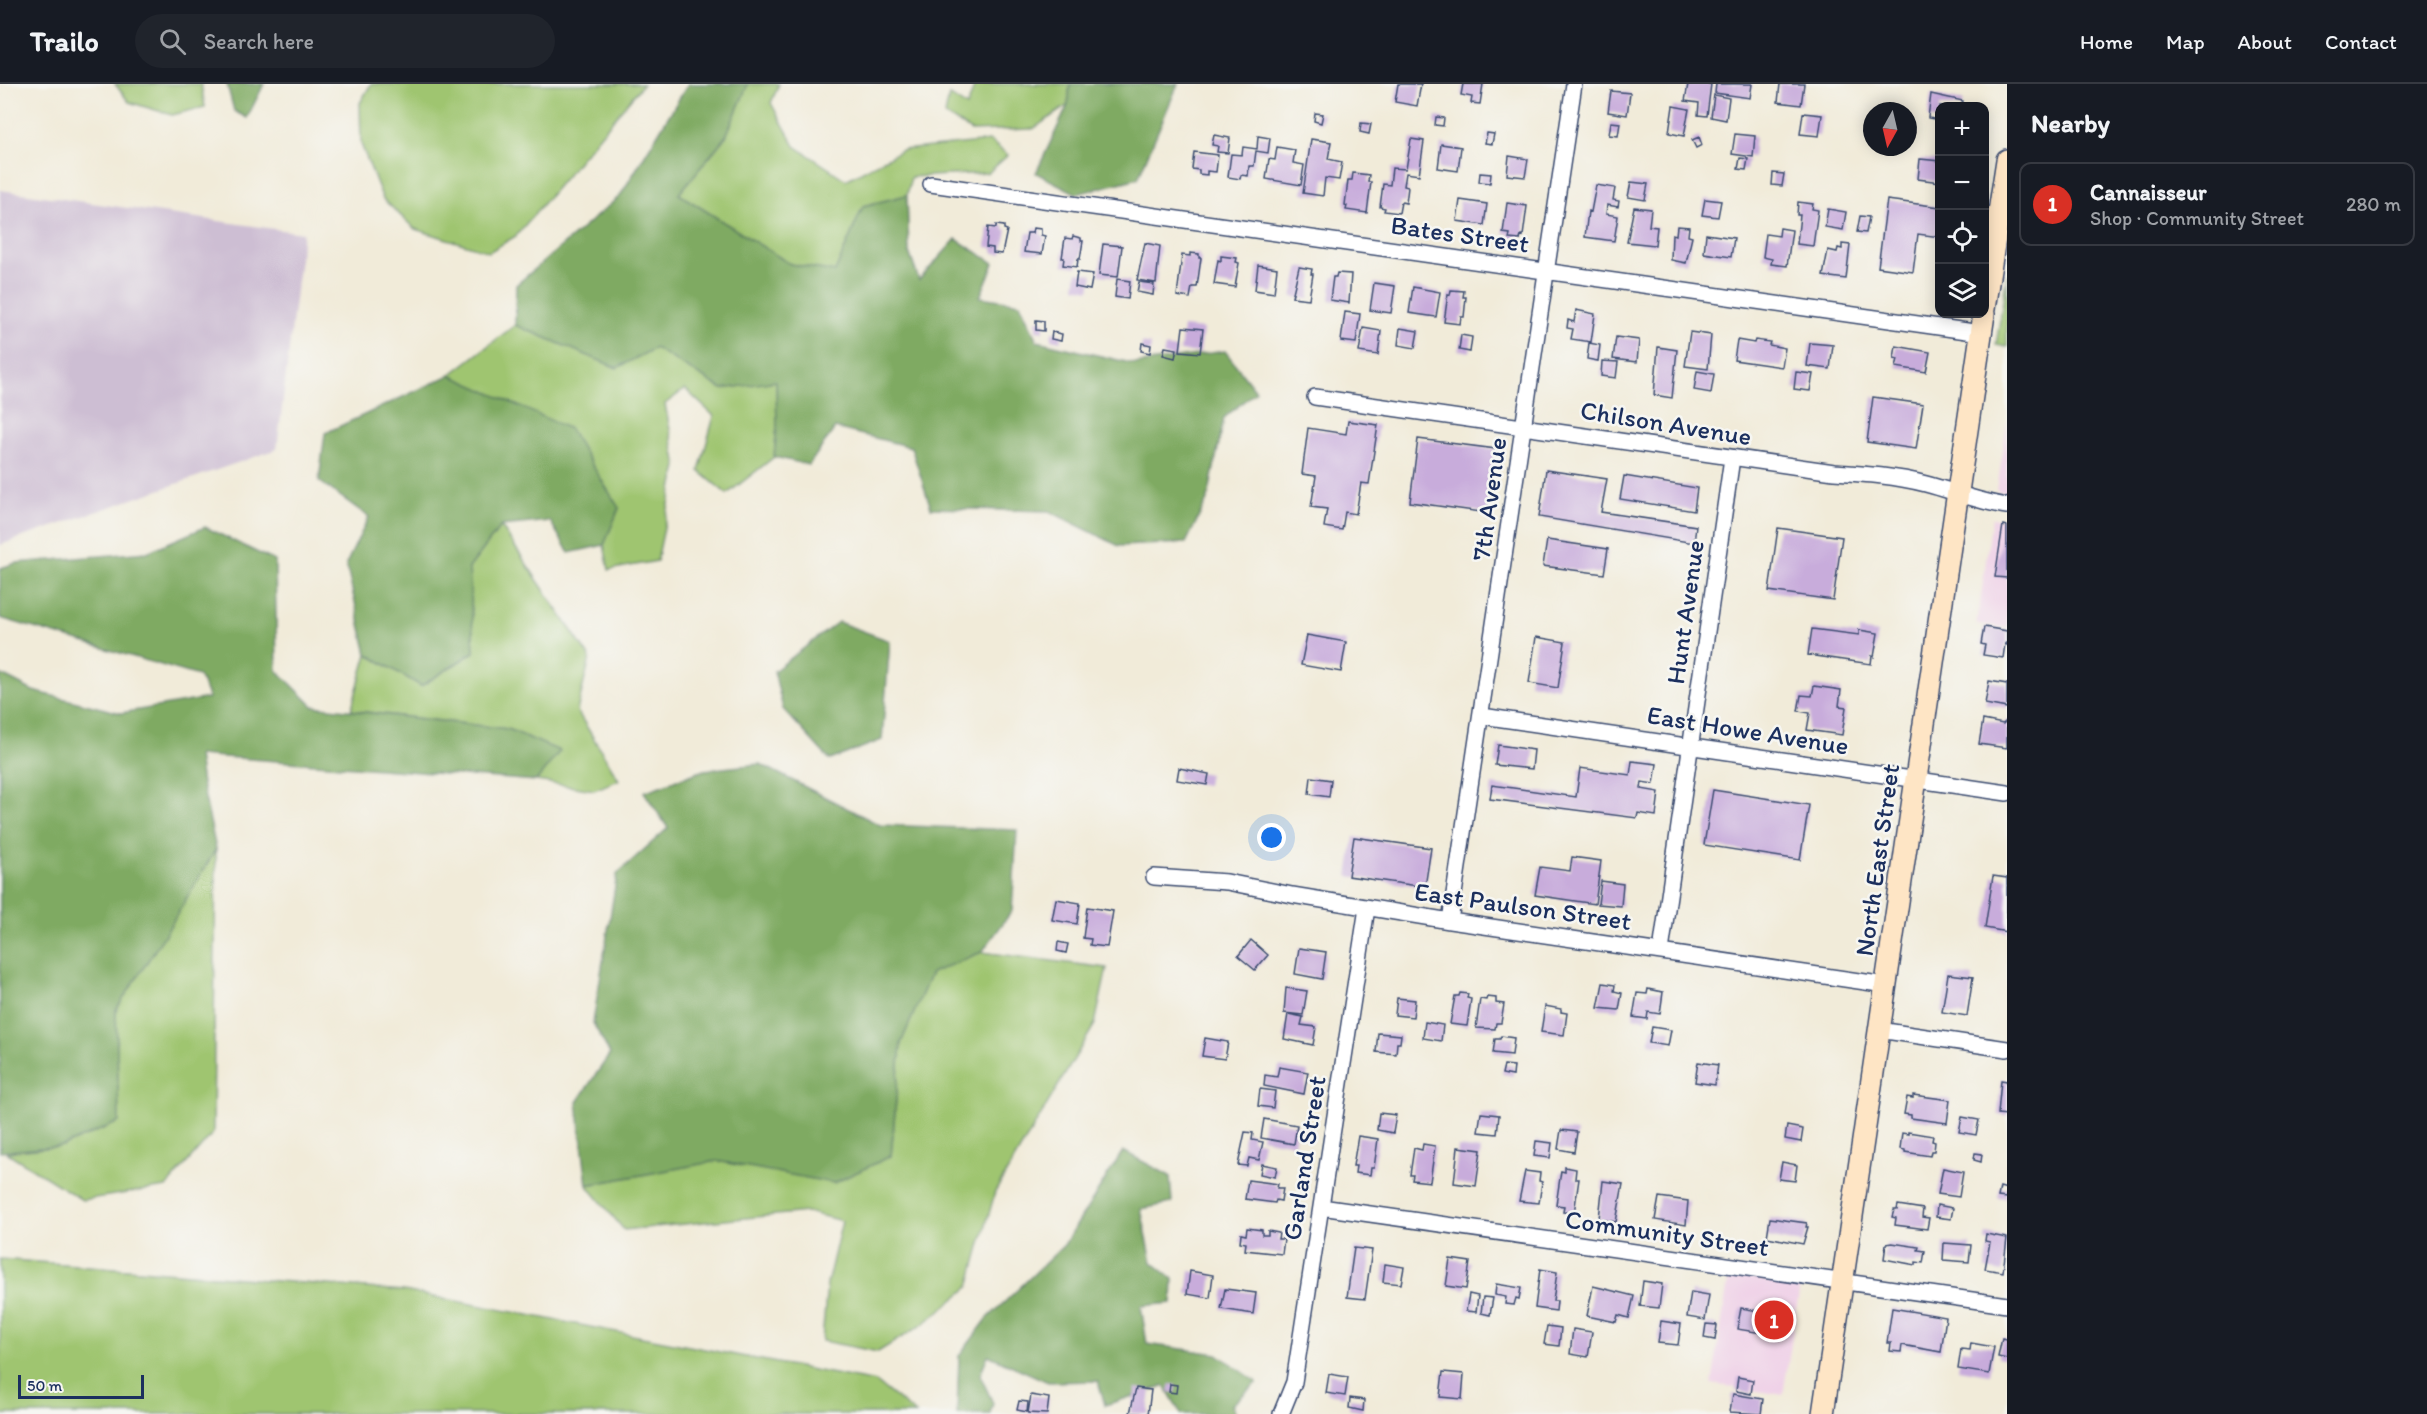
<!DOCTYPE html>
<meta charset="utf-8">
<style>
:root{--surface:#171b24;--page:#20242c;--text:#f1f3f6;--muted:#9ea1a6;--line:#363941;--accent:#d93025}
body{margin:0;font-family:Itim,sans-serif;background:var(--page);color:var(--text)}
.controls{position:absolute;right:18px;top:18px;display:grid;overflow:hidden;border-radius:12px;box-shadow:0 3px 15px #0003}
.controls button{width:54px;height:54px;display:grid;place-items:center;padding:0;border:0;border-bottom:2px solid var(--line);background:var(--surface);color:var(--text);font:30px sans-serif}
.compass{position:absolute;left:1863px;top:18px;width:54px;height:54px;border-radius:50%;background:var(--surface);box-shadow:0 3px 15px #0003;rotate:188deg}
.scale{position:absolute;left:18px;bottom:15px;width:126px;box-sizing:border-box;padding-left:6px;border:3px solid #1b2f5e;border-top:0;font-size:16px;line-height:21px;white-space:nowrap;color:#1b2f5e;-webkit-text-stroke:4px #f6f6f2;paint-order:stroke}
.you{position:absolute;left:1272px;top:754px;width:21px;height:21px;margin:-15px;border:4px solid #fff;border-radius:50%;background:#1a73e8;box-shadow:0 0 0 9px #1a73e833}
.badge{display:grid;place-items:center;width:39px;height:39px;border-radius:50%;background:var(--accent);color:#fff;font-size:20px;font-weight:700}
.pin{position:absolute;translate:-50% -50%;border:3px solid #fff;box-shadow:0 2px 6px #0006}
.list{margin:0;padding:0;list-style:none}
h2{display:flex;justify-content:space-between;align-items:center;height:78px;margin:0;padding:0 24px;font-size:26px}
h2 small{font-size:20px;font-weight:400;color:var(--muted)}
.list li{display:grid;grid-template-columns:39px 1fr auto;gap:18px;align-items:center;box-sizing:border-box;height:84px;margin:0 12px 12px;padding:0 12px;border:2px solid var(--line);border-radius:12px}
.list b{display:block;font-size:22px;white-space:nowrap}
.list p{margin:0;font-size:20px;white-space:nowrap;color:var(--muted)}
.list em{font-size:20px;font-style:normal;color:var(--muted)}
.icon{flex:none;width:33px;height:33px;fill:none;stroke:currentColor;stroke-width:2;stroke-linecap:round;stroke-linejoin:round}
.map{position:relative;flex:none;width:2007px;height:1330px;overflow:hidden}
header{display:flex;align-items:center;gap:36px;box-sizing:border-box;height:84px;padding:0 30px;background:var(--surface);border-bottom:2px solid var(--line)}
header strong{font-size:28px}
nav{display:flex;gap:33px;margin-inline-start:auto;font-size:21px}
.search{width:420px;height:54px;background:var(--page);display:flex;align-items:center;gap:15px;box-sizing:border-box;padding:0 21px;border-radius:33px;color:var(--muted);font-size:22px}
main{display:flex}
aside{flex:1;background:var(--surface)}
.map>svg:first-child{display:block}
</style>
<header>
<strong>Trailo</strong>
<div class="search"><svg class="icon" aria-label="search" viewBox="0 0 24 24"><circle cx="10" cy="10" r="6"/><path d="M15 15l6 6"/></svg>Search here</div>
<nav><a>Home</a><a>Map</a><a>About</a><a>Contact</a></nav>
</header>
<main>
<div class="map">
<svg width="2007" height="1330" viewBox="0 0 2007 1330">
<rect width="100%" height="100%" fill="#f6f6f2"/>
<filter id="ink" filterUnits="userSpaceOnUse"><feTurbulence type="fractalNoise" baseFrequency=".0167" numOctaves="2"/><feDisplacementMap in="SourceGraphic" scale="12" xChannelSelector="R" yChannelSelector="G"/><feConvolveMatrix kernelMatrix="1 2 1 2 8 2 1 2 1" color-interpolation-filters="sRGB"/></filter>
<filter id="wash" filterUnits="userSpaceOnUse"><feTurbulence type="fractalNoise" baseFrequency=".008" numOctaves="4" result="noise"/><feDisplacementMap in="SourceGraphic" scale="24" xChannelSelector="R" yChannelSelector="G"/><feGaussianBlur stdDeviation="1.35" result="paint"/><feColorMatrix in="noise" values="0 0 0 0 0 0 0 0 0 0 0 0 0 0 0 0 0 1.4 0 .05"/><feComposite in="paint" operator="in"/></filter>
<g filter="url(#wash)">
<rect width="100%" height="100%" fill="#f1ebd9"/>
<path fill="#efd0e7" d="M2007,337V408L1997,407Z
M1992,434L2007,436V544L1977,540Z
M1729,1191L1800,1202L1783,1311L1712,1300Z"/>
<path fill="#cdbed3" d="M0,106L303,149L277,365L0,461Z"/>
<path fill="#9fc570" stroke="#5d7a67" stroke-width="1.5" d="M115,0H201L205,23L172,31L129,18Z
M371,0H643L516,152L489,168L415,145L383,115L361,60L360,19Z
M748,0H779L771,19L795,62L846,96L902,66L990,57L1008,71L988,89L911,93L907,111L863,122L835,188L790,180L679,110L726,52Z
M975,0H1070L1068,21L1033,45L971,47L945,31L949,11L967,23Z
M2007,190V263L1996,261Z
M515,241L617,284L655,264L722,305L776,297L777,342L774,373L727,410L699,387L714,332L685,305L665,320L677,382L657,477L609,486L604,461L619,424L450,291Z
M501,442L590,574L577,627L619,696L594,706L536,697L559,667L508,645L351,626L367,570L421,602L474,568L469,484Z
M216,765L213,1049L166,1103L82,1116L6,1068L63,1062L119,1038L116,926Z
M982,868L1107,884L1095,940L995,1108L969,1203L922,1241L878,1268L822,1257L827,1200L842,1137L807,1128L624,1146L587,1101L717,1077L834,1099L891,1072L901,959L931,889Z
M0,1175L404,1207L876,1298L916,1330H0Z"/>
<path fill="#7faa62" stroke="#4d6c60" stroke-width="1.5" d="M227,0H264L247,34L234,27Z
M688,0H748L726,52L679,110L790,180L835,188L863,122L907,111L909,168L919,196L956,155L994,179L980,213L1020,219L1037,257L1135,280L1225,267L1256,307L1224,334L1208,414L1186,459L1119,462L1049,427L931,424L911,363L835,344L809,381L774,373L777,342L776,297L722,305L655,264L617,284L515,241L516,201L620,112Z
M1070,0H1178L1138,94L1077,110L1036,89L1068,21Z
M450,291L570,345L619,424L604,461L569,469L550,437L501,442L469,484L474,568L421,602L367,570L346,480L369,433L319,397L325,349Z
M205,443L275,477L277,586L313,622L508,645L560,667L536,697L198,671L202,700L216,765L166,849L116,926L119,1038L63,1062L0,1068V590L33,607L121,629L209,614L199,592L0,534V484L16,479L147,468Z
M838,538L890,557L882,656L830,676L783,625L774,587Z
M760,680L880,741L1017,746L1012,827L982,868L931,889L901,959L891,1072L834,1099L717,1077L587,1101L577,1018L610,970L593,939L617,790L668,744L644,708L704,686Z
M1123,1067L1170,1092L1172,1119L1141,1125L1152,1178L1173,1195L1172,1219L1141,1222L1147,1260L1217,1270L1257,1298L1232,1321L1237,1330H1181L1165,1302L1105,1321L1098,1297L1048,1298L988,1271L980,1291L993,1319L990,1330H957L959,1272L987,1235L1064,1161Z"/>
<g id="blocks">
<path fill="#c8acdb" d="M1398,0H1421L1417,22L1395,18Z
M1463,0H1483L1480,20L1471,19L1472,13L1461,11Z
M1688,0H1711L1707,32L1698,31L1699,19L1685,17Z
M1716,0H1752L1750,14L1715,9Z
M1780,0H1804L1801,21L1778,18Z
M1611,7L1630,9L1627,31L1608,28Z
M1931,10L1963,17L1962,22H1940V36L1928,34Z
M1714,11L1729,14L1726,36L1711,33Z
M1673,22L1689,25L1684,52L1669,49Z
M1315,29L1323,30L1321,39L1314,37Z
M1803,29L1822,31L1819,52L1800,50Z
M1436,33L1444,34L1443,42L1435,41Z
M1611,38L1620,39L1618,52L1609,51Z
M1361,39L1371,40L1369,50L1360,48Z
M1487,49L1494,50L1492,60L1485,59Z
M1735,50L1755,52L1753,73L1732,70Z
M1214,51L1230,54L1228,69L1217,68L1218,62L1212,61Z
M1258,52L1270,54L1268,69L1256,67L1254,82H1249L1248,92L1241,91L1240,95L1228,93L1231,70L1242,71L1243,63L1257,65Z
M1699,53L1702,61L1696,64L1692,56Z
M1311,55L1331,58L1328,75L1342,78L1339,96L1325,94L1323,112L1303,109Z
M1411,55L1424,57L1419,91L1406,89L1404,102L1408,103L1406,119L1401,118L1399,129L1384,127L1385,124L1380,123L1383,100L1390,101L1392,84L1406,85Z
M1441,60L1461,63L1458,87L1438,84Z
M1277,63L1295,66L1293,79L1304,81L1301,101L1266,95L1269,75L1275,76Z
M1194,68L1218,71L1216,88L1207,87V91L1199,90V86L1192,85Z
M1509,72L1528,75L1525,93L1507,91Z
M1740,74L1748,75L1746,86L1738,85Z
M1920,75L1940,77V98L1918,95Z
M1353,89L1369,91L1368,98H1371L1367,129L1346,126L1347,122L1345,121L1348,96H1352Z
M1480,89L1491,90L1490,99L1479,98Z
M1773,89L1784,90L1782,102L1772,101Z
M1631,98L1648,100L1645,116L1628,113Z
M1596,101L1615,104L1613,116L1619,117L1618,123L1607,121L1606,130L1618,132L1614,157L1585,153L1588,127L1591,128Z
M1705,115L1721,117L1718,133L1702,131Z
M1460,116L1487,120L1484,141L1457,137Z
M1887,116L1940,123V153L1918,150L1913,188L1878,183Z
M1798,118L1813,120L1812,125L1818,126L1813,162L1797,160L1800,131H1797Z
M1507,119L1527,122L1523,152L1521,151L1520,156L1509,155L1510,150L1503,149Z
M1634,123L1651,125L1649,142L1657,143L1655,161L1627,158Z
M1828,125L1846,128L1843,146L1825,143Z
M1860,132L1869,133L1866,149L1857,148Z
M996,141L1004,142V145L1007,146L1002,170L993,169V164L986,163L988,143L996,144Z
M1677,142L1689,143L1688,152L1692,153L1686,179L1671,176L1672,150L1676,151Z
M1033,144L1041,145V151L1045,152L1042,170L1024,168L1027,149H1032Z
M1780,144L1792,146L1787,182L1771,180L1772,175L1763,173L1766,150L1779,152Z
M1706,150L1734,154L1731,173L1704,169Z
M1073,152L1081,154V157H1083L1080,175H1078L1077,183L1063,181L1064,174H1062L1065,154L1072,155Z
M1145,159L1160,162L1156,199L1137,196Z
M1103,160L1122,162L1118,193L1099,191Z
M1842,160L1850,161L1846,195L1823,192L1828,166L1837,168L1838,164L1842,165Z
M1190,169L1199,170V174H1201L1197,203H1192L1190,214L1177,212L1182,171L1190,172Z
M1221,172L1237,174L1236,178L1239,179L1235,203L1214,200L1218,176L1221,177Z
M1258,181L1277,184L1274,209L1255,206Z
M1299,183L1312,185L1311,190H1313L1309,215L1292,213Z
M1077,188L1093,190L1090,206L1075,203Z
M1337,189L1351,190L1349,219L1330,216L1333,193H1336Z
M1117,195L1130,197L1128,215L1115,213Z
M1139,198L1154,200L1153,211L1137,208Z
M1374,199L1395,202L1391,229L1370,226Z
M1413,203L1440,208L1436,233L1409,229Z
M1451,206L1464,207L1463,213H1466L1464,233H1461L1460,240L1444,238L1448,210L1450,211Z
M1576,226L1595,230L1591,258L1571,255L1573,245L1567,244L1568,236L1574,238Z
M1345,228L1360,230L1356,259L1341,257Z
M1036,236L1044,237V247L1036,246Z
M1183,243L1203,245L1200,269L1180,267Z
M1363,244L1381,247L1378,271L1359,268Z
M1400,244L1418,247L1415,264L1398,261Z
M1052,248L1062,250L1061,257L1051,255Z
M1690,248L1711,251L1708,285L1685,282Z
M1461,251L1472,253L1470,268L1459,266Z
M1616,253L1639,256L1637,278L1613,275Z
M1737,256L1754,259L1755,256L1770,258L1769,261L1785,264L1782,283L1734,276Z
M1142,259L1151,261L1150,269L1141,267Z
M1589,259L1600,261L1598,277L1587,275Z
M1810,259L1833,261L1830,285L1807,282Z
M1896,262L1930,268L1926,288L1896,283L1898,275L1894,274Z
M1165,263L1177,265L1175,274L1163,271Z
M1658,263L1677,266L1672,314L1654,311Z
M1602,277L1618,278L1616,294L1601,292Z
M1697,287L1714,290L1711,309L1694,306Z
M1796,288L1813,290L1810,307L1794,305Z
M1873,313L1923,320L1916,365L1867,358Z
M1348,337L1378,341L1369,400L1361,399L1356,430L1345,428L1342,446L1324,443L1327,425L1311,423L1316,392L1302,390L1308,344L1346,350Z
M1418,355L1496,365L1488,429L1410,418Z
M1546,386L1607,395L1601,428L1696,442L1694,459L1539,433Z
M1624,392L1697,404L1694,427L1620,415Z
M2003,441L2007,442V494L1995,493Z
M1778,444L1842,453L1833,516L1769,507Z
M1547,456L1608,465L1604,490L1543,482Z
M1984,543L2007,547V561L2005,560L2003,574L1983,571L1985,561L1981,560Z
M1812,545L1859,551V546L1878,549L1874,573L1872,572L1871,580L1808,571Z
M1307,551L1346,558L1341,588L1301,581Z
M1536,553L1565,558L1558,604L1529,599Z
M1989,597L2007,600V624L1985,620Z
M1814,602L1841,606L1839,622L1846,623L1842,651L1807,646L1810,629L1798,627L1801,611L1812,612Z
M1983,636L2003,640L2007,636V664L1979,660Z
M1498,661L1534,666L1532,685L1495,681Z
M1632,677L1657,680L1654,700L1642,698L1641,705L1659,708L1656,732L1638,729L1637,734L1490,715L1492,701L1576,713L1580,684L1630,691Z
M1179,684L1209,690L1207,701L1177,696Z
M1311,693L1331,696L1329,713L1309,710Z
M1713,706L1809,721L1800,776L1704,761Z
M1354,753L1431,764L1425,803L1348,792Z
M1572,773L1601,777L1595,820L1535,811L1540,783L1570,787Z
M1993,792L2007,794V848L1985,844Z
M1601,797L1623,800L1621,822L1598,820Z
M1056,815L1080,819L1077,840L1052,836Z
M1087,823L1113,827L1107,863L1090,861L1091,855L1083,854Z
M1251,856L1268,871L1255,886L1238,872Z
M1058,858L1068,860L1066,869L1057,867Z
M1299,864L1326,868L1322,895L1295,890Z
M1948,890L1973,893L1967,932L1942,928Z
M1603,899L1615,901L1614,907L1622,909L1619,926L1598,924Z
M1286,904L1307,907L1303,931L1284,929Z
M1648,905L1663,908L1660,930L1648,928L1647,935L1633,933L1637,909L1647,910Z
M1460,909L1468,910L1467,914L1471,915L1467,942L1450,940L1455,912H1459Z
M1487,913L1496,914V919L1504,920L1501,939H1496L1495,945L1476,944L1480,915L1486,916Z
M1397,914L1415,916L1413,933L1395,931Z
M1545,922L1561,925V928L1567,929L1564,951L1541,948Z
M1288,930L1303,933L1301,941L1316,943L1313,961L1284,955Z
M1425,938L1443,941L1441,957L1423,954Z
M1652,943L1671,946L1668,962L1649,959Z
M1378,949L1401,951L1400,959H1397L1396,970L1376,968Z
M1501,952L1514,954L1512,971L1493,969L1495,955H1500Z
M1205,954L1228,958L1225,975L1202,972Z
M1698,978L1718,981L1715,1001L1695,998Z
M1504,981L1514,982L1513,992L1502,990Z
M1279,983L1308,988L1304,1010L1264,1002L1265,991L1277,993Z
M2001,996L2007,997V1031L1998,1030Z
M1260,1005L1275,1007L1273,1024L1258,1022Z
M1913,1011L1950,1016L1947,1039L1911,1034V1031L1904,1030L1907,1013L1913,1014Z
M1379,1029L1396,1031L1393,1049L1377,1046Z
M1481,1029L1499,1031L1497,1050L1478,1048Z
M1962,1033L1979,1036L1976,1051L1959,1048Z
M1264,1035L1297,1041L1294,1060L1261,1054Z
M1787,1042L1803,1045L1801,1058L1785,1055Z
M1561,1046L1577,1048L1574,1068L1558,1065Z
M1245,1048L1253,1049L1252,1056L1263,1058L1259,1076L1249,1074L1247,1082L1238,1081Z
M1908,1048L1933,1052L1932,1057L1935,1058L1934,1067H1931L1930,1072L1905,1068V1066L1900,1065L1902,1049L1908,1050Z
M1358,1052L1378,1055L1374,1084H1371L1370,1091L1355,1089L1356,1082H1353Z
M1536,1057L1552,1059L1550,1074L1534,1072Z
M1423,1060L1435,1062L1430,1098L1412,1096L1413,1091H1410L1414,1064L1422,1066Z
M1458,1063L1481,1066L1476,1102L1454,1099Z
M1975,1069L1982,1070L1981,1078L1974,1076Z
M1782,1078L1797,1081L1795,1097L1779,1095Z
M1262,1080L1277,1083L1275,1093L1260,1090Z
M1565,1083L1576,1085L1575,1095H1579L1574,1129L1563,1128L1564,1122L1556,1121L1561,1087L1565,1088Z
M1943,1084L1963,1088L1959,1113L1938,1110Z
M1525,1087L1540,1089L1539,1097L1542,1098L1539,1119L1519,1117Z
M1248,1096L1278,1100L1277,1104H1283L1281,1117L1276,1116L1275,1119L1245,1115Z
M1603,1097L1623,1100L1616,1138L1599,1135Z
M2000,1103L2007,1105L2006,1114L1998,1113Z
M1659,1113L1688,1117L1686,1141L1655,1136Z
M1898,1121L1923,1125L1922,1133L1929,1134L1927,1145L1895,1141L1896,1134L1892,1133L1894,1126H1897Z
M1937,1121L1953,1124L1951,1135L1936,1133Z
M1770,1134L1807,1139L1806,1143H1808L1803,1160L1767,1153Z
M1247,1144L1262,1146V1151H1268V1147L1279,1149L1278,1155H1284L1282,1170L1245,1166L1246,1159L1240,1158L1241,1150L1246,1151Z
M1986,1150L2007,1154L2003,1188L1985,1185L1990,1158L1985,1157Z
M1892,1159L1919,1163L1918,1166L1925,1167L1923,1179L1916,1178V1181L1884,1175L1886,1160Z
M1944,1159L1971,1161L1969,1178L1943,1176Z
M1354,1164L1372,1166L1365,1215L1347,1213Z
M1450,1175L1470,1178L1466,1205L1446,1202Z
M1385,1180L1404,1183L1401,1200L1383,1198Z
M1540,1185L1557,1188L1553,1217H1557L1556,1227L1535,1224Z
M1190,1187L1213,1191L1210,1214L1187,1210Z
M1643,1197L1662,1200L1659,1224L1640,1222Z
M1496,1200L1521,1204L1519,1215L1516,1214L1514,1221L1505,1220L1506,1213L1495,1211Z
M1593,1202L1634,1212L1629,1234L1618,1231L1616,1238L1587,1232Z
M1225,1205L1256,1209L1253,1230L1221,1225Z
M1691,1208L1709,1211L1705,1236L1687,1233Z
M1469,1210L1478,1212L1476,1228L1466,1227Z
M1483,1213L1493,1214L1490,1231L1481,1229Z
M1741,1224L1783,1231L1780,1252L1737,1245Z
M1892,1224L1946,1233L1941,1268L1902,1261L1901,1268L1890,1267L1891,1259H1887Z
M1661,1237L1681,1240L1678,1261L1658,1259Z
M1706,1240L1717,1241L1715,1256L1704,1254Z
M1547,1242L1561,1244L1559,1262L1544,1260Z
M1573,1245L1592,1248L1588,1273L1570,1270Z
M2002,1254L2007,1255V1275L1998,1273Z
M1971,1259L1994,1263L1989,1290L1958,1285L1961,1265L1970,1266Z
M1443,1288L1464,1290L1462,1315L1440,1313Z
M1329,1290L1348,1293L1345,1312L1326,1309Z
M1738,1293L1753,1296L1751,1310L1736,1307Z
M1170,1300L1177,1301L1176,1309L1169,1308Z
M1136,1304L1151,1306L1148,1330L1130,1329Z
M1733,1310L1763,1315L1761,1330L1730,1328Z
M1031,1311L1049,1314L1047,1330L1028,1329Z
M1350,1314L1364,1316L1363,1327L1349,1324Z
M1019,1317L1028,1318L1027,1328L1017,1326Z"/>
</g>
</g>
<g filter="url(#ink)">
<use href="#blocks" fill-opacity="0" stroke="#3b4b70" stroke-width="1.5"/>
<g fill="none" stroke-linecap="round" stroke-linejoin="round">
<g stroke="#3b4b70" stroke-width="18">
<path id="minor" d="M931,100L1981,249
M1315,313L1834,388C1865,390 1896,392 1926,400C1953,407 1979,418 2007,422
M1482,632L2007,709
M1154,793L1227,798L1292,811L1450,837L1886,901
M1450,837L1574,0
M1661,867L1732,374
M1879,946L2007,965
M1321,1123L2007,1221
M1281,1330L1294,1298L1367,824"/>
</g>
<g stroke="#3b4b70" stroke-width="24">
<path id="secondary" d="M1984,225L2007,76
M1823,1330L1984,230"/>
</g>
<use href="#minor" stroke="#fff" stroke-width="15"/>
<use href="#secondary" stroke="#fee5c5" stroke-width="21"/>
</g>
</g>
<g text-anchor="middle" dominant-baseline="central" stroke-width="5" stroke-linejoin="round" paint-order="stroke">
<g font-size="26" fill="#1b2f5e" stroke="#f6f6f2">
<text transform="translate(1460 150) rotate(8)">Bates Street</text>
<text transform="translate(1666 339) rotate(9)">Chilson Avenue</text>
<text transform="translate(1489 415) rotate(-82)">7th Avenue</text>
<text transform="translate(1685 528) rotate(-82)">Hunt Avenue</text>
<text transform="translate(1748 646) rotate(9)">East Howe Avenue</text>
<text transform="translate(1877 776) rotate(-82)">North East Street</text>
<text transform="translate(1523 822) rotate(8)">East Paulson Street</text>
<text transform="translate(1304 1074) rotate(-81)">Garland Street</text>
<text transform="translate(1667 1149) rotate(8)">Community Street</text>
</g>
</g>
</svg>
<div class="controls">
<button>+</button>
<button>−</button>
<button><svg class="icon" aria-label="locate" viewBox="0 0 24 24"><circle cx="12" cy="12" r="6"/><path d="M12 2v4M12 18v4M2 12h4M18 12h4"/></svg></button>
<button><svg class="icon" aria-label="layers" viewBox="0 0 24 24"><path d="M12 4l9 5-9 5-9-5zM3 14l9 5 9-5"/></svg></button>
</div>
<svg class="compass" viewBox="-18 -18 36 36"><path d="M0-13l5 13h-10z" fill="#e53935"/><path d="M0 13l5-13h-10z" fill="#9ea1a6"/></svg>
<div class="scale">50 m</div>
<div class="you"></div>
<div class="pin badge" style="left:1774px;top:1236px">1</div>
</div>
<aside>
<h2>Nearby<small></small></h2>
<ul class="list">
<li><span class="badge">1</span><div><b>Cannaisseur</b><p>Shop · Community Street</p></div><em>280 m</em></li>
</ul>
</aside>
</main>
